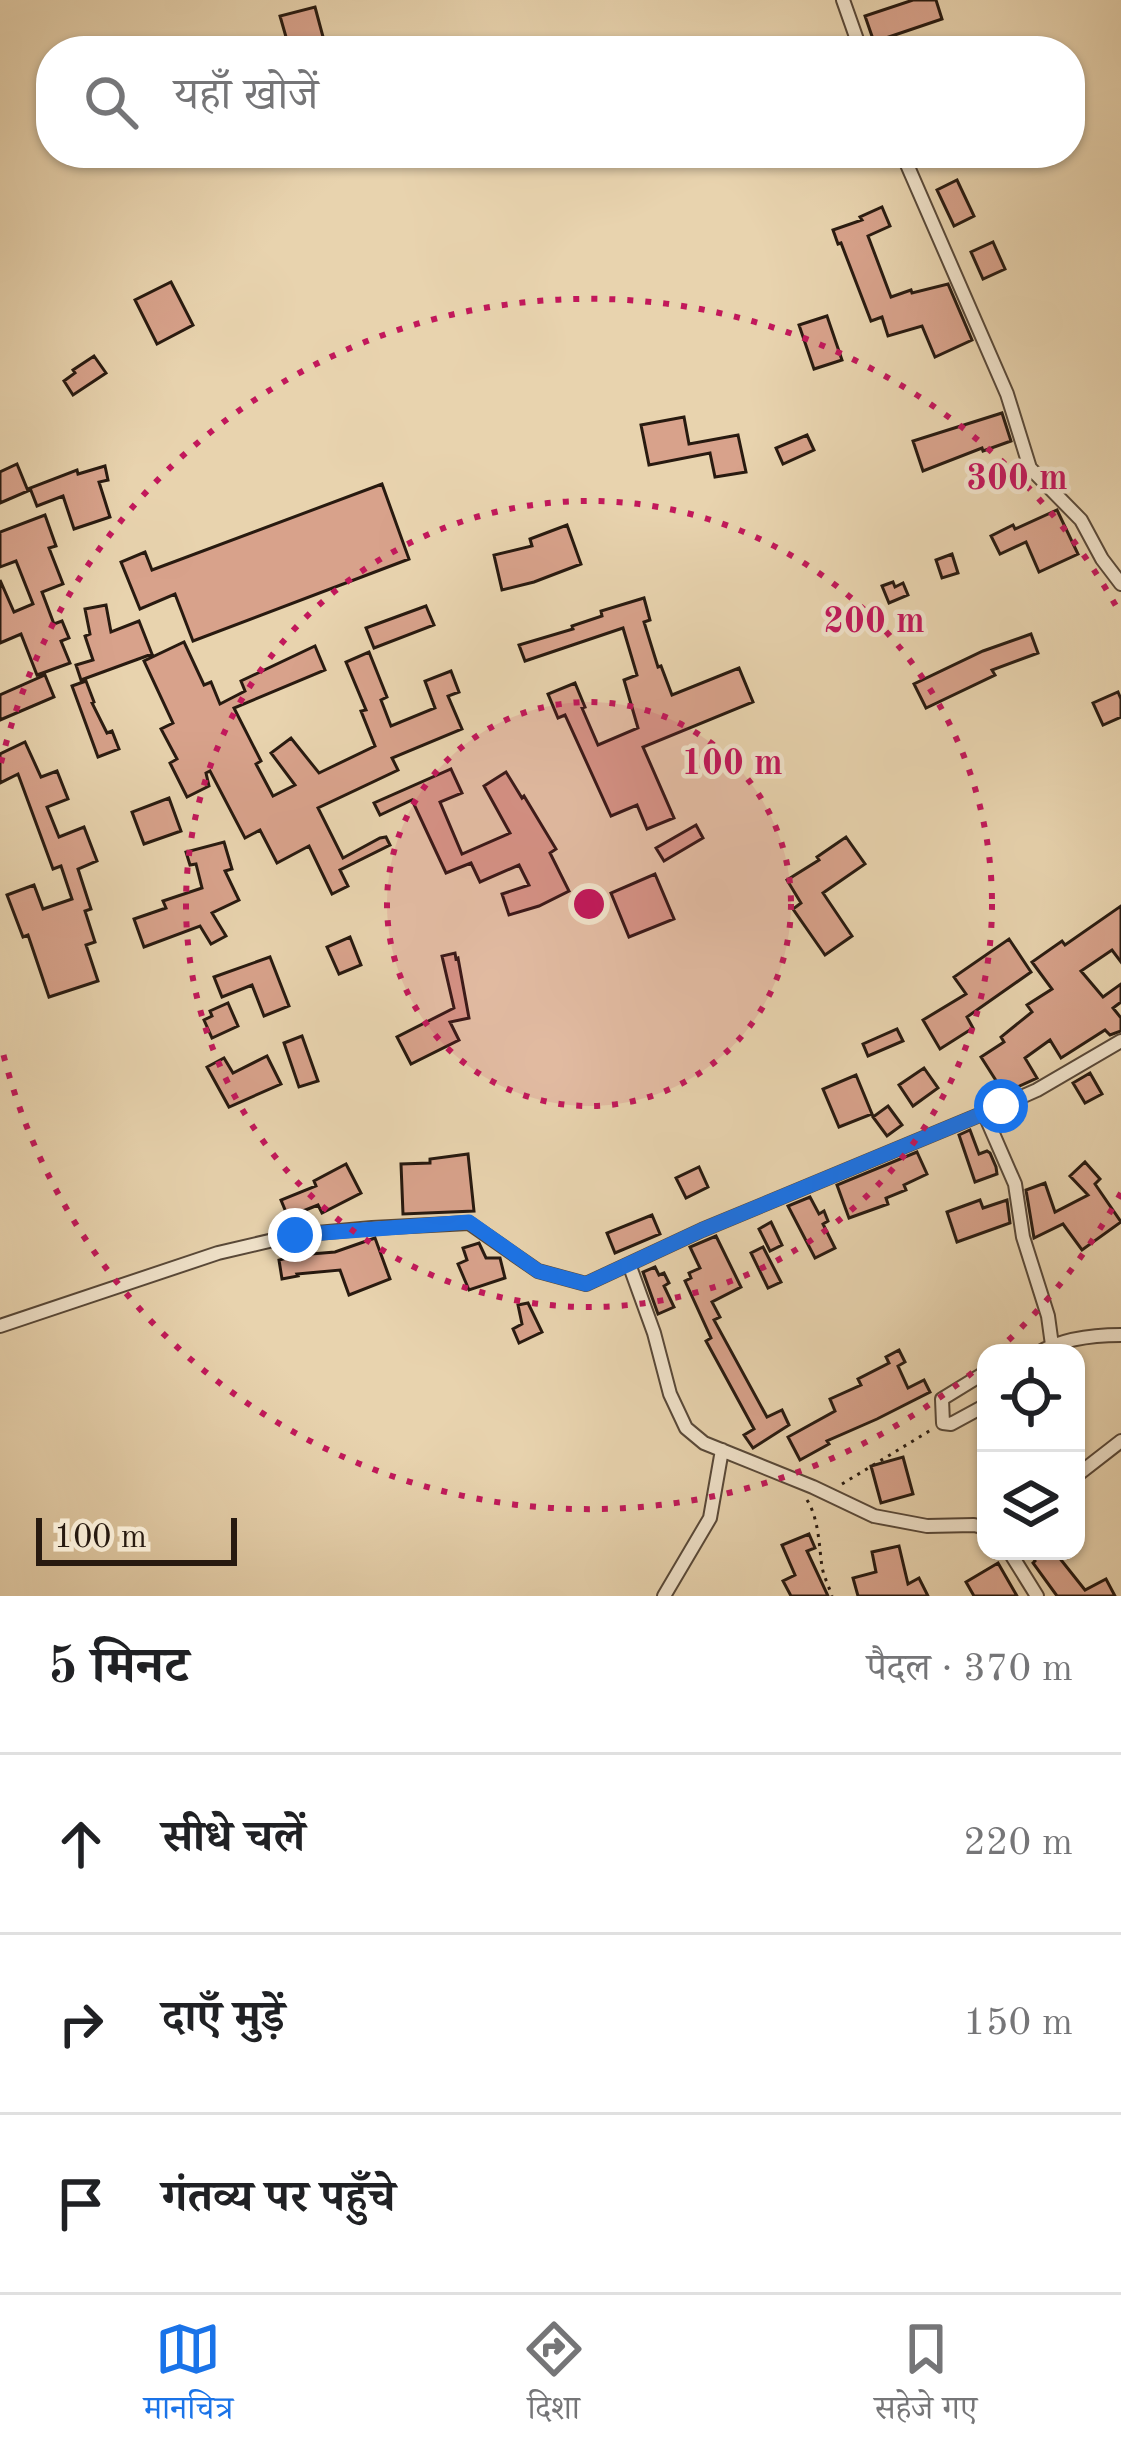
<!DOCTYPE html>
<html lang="hi">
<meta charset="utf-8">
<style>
:root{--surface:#fff;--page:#f2f2f2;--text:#202124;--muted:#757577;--line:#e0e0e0;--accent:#1a73e8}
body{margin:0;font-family:"Old Standard TT","Noto Serif Devanagari",serif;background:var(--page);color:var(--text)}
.controls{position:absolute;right:36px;bottom:36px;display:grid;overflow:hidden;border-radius:24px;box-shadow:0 3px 9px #0004}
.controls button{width:108px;height:108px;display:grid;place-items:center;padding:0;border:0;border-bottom:3px solid var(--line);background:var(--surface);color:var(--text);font:60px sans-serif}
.scale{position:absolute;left:36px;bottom:30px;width:201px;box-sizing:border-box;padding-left:12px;border:6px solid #281a10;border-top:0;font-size:33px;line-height:42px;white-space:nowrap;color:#281a10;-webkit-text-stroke:9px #f0e2ca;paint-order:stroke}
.stop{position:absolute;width:36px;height:36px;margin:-27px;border:9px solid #1a73e8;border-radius:50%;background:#fff}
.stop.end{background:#1a73e8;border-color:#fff;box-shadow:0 3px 12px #0008}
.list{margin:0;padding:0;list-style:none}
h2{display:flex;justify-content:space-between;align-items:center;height:156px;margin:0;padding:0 48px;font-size:51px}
h2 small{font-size:39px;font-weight:400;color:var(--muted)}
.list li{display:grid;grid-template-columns:78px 1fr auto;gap:36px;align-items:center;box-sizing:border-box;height:180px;padding:0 48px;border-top:3px solid var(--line)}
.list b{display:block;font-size:45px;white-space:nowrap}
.list em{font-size:39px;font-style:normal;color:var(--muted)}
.icon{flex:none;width:66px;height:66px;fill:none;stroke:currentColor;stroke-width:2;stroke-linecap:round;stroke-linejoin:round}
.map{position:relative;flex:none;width:1121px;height:1596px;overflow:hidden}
.search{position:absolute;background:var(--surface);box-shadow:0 3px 9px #0004;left:36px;right:36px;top:36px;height:132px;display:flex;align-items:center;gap:30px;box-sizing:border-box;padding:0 42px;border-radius:48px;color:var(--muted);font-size:45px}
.sheet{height:696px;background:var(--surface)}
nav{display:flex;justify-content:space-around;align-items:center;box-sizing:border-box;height:168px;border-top:3px solid var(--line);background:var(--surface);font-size:33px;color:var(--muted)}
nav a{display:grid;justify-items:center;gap:6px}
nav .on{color:var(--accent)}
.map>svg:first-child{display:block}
</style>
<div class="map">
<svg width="1121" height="1596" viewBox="0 0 1121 1596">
<rect width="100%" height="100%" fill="#e8d3ae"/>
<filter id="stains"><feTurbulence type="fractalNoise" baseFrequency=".00167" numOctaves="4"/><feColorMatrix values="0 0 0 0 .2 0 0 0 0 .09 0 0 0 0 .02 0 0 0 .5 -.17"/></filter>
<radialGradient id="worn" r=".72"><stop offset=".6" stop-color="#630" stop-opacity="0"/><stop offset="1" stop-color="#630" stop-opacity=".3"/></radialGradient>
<path fill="#d8a28b" stroke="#281a10" stroke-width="3" d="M913,0H936L942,19L874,42L865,16Z
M315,7L326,48L290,51L280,16Z
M957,180L974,216L954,226L937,190Z
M882,207L890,226L868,236L891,297L911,290L912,293L948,284L972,340L935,357L922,326L888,336L882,317L871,321L841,243L838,244L833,230L862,220L860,217Z
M993,242L1005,269L983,279L971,252Z
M171,282L193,325L157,344L135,300Z
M827,316L842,360L814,369L799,325Z
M94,356L106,373L73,395L64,381L75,373L73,370Z
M1002,413L1011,441L983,451L982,448L923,471L913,441Z
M684,417L689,444L738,435L746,472L715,477L710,453L649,465L641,425Z
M807,435L814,450L783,464L776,448Z
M17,464L28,491L0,503V472Z
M105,466L108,480L99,482L110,517L74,529L63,496L37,506L30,488L77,470L78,474Z
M382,484L409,559L193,641L175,594L140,609L121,562L145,552L152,570Z
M1057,510L1078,554L1039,572L1026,542L1000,554L991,536L1013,525L1015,529Z
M45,515L56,546L49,548L63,584L42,592L54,624L62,621L69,638L61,641L70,663L37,675L21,634L0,643V580L14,612L33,604L16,561L0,567V532Z
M567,525L581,564L534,582L502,590L494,555L532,546L530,539Z
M952,554L958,573L942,578L936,560Z
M893,582L895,587L903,583L908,595L889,603L882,586Z
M644,598L650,620L644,622L658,667L661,666L672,695L739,668L753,702L643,747L674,818L647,829L637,805L611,816L565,715L558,718L548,694L575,683L585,707L582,708L598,745L638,728L624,680L637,675L623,628L525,661L519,645L573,629L572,626L602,616L601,611Z
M106,605L111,632L139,621L152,654L81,680L76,665L93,660L85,636L90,634L85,609Z
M426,606L434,625L374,648L366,628Z
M1031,634L1038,653L992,670L995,675L926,708L914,684L983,651Z
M184,642L204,685L211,682L220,704L245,691L241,681L315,646L325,670L234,708L261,761L256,764L273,796L295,785L271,753L291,738L319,773L375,746L361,711L366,710L346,662L369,652L387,697L381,700L391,726L435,708L425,681L451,671L459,692L448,696L462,729L392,758L398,770L318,808L343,858L380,838L386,837L390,845L340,870L348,886L332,894L309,846L277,863L260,830L245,838L210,771L206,773L209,786L187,797L170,763L177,759L161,729L173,723L144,661Z
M45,675L54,697L0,720V695Z
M86,681L94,702L92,703L107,733L112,731L119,749L98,757L72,686Z
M1118,692L1121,699V717L1103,725L1093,703Z
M25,742L41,777L57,771L68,799L47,807L59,837L84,827L97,861L78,869L91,909L85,911L95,942L86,945L98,981L49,997L28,935L23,937L7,895L34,885L43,909L72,899L61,866L53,869L18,774L0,783V754Z
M451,769L462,793L440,802L462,854L510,833L484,786L506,772L522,798L524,796L556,849L550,853L569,891L539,906L509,915L502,894L529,885L519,865L480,882L471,863L446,873L412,800L380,815L374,803Z
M169,798L181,831L144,844L132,812Z
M696,825L703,838L664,861L656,848Z
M846,837L865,864L823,893L852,936L825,955L793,909L801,903L787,880L819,860L817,857Z
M224,842L232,869L225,871L239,900L212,913L226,936L211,944L200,926L144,947L134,919L166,908L163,901L202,888L196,864L190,865L186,852Z
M655,874L674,919L629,937L611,893Z
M1121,906V962L1112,950L1081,971L1103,997L1121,984V1002L1113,1008L1121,1018V1031L1110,1035L1105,1030L1061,1058L1050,1040L1025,1058L1037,1078L1004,1093L981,1057L1004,1042L1001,1037L1032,1012L1027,1005L1052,989L1032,962L1062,941L1065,945Z
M350,937L361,965L339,974L327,947Z
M1009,939L1031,972L967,1017L973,1028L940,1049L923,1020L966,994L954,977Z
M455,953L456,959L458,958L469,1018L450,1022L459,1040L411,1064L397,1037L454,1008L442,956Z
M270,957L289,1006L264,1016L252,985L222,997L214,977Z
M228,1003L238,1026L212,1038L204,1020L212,1016L210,1011Z
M897,1029L903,1041L868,1056L863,1044Z
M302,1036L318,1081L299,1087L284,1043Z
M267,1056L281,1084L229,1107L207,1067L224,1058L233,1073Z
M924,1068L938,1088L913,1106L899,1085Z
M1090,1073L1102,1094L1085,1103L1073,1083Z
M856,1075L872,1114L839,1127L823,1089Z
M888,1106L902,1125L887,1136L873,1117Z
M970,1130L979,1154L987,1151L990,1153L996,1167L997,1174L975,1182L959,1135Z
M917,1152L927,1174L904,1185L906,1190L886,1198L888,1204L849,1218L837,1185Z
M468,1154L474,1211L403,1214L401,1164L430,1163V1159Z
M1085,1162L1100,1179L1095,1184L1121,1222L1082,1250L1063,1224L1034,1238L1026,1190L1045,1183L1055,1212L1088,1195L1070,1176Z
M346,1164L361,1193L322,1213L318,1205L288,1217L281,1200L316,1186L314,1181Z
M699,1167L708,1187L686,1198L676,1178Z
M810,1197L819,1214L824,1211L828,1221L823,1224L835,1248L815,1258L788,1206Z
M980,1200L983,1208L1007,1200L1010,1223L957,1242L947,1212Z
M652,1215L660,1234L615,1253L607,1233Z
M771,1222L782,1245L770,1251L759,1229Z
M716,1236L741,1287L712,1302L720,1317L714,1320L767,1417L782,1410L789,1425L753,1448L744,1435L754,1429L706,1341L711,1338L685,1281L691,1278L689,1273L700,1268L690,1247Z
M375,1238L390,1279L349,1295L340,1270L297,1274L298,1276L282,1279L279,1260L299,1255L335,1252Z
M479,1243L486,1258H500L505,1278L469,1290L458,1264L467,1260L463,1248Z
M763,1247L781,1282L768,1288L751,1253Z
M655,1267L659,1275L664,1273L669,1283L664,1286L674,1307L658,1314L643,1272Z
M528,1303L542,1332L519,1343L513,1329L522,1324L518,1305Z
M899,1350L905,1362L898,1366L908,1388L924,1380L930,1392L877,1419L827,1441L829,1444L800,1460L788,1437L835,1411L830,1399L861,1385L858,1379L889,1363L886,1357Z
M903,1457L913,1494L881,1503L871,1466Z
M809,1534L815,1548L807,1551L828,1596H791L783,1581L795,1575L782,1545Z
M899,1546L908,1584L919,1578L928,1596H858L853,1578L876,1572L872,1552Z
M1030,1551H1054L1085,1590L1106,1579L1115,1596H1057L1033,1563L1035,1561Z
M998,1563L1017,1596H974L966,1582Z"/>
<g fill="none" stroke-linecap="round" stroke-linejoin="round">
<g stroke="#584838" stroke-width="16">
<path id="minor" d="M843,0L861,51
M902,153L1007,394L1030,468L1081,520L1102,559L1121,584
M984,1113L1015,1184L1023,1237L1048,1316L1052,1345
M629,1264L654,1333L670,1394L686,1428L704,1443L813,1487L874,1516L927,1526L974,1525L986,1528
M0,1326L218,1253L295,1235L372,1228L469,1223L538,1271L586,1284L702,1230L1001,1106L1037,1090L1121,1041
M1038,1353C1063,1338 1093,1335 1121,1335
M986,1372L942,1399L943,1423L951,1424L986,1405
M1076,1476L1121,1441
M1009,1551L1037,1596
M664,1596L710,1518L722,1450"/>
</g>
<path stroke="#281a10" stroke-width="3" stroke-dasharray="3 6" stroke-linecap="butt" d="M842,1484L931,1430
M807,1500C819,1519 819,1546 822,1567C824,1577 829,1587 832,1596"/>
<use href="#minor" stroke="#f0e2ca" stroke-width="12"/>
</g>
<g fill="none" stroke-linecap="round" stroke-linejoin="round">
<path stroke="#1a73e8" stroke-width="15" d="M295,1235L469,1222L538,1271L586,1284L702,1230L1001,1106"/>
</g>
<circle cx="589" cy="904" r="202" fill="#c2185b" fill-opacity=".12"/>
<g fill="none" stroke="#c2185b" stroke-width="6" stroke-dasharray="6 12">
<circle cx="589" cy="904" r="202"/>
<circle cx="589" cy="904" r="403"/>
<path d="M1121 1193A605 605 0 0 1 998 1350M986 1361A605 605 0 0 1 1 1045M1 763A605 605 0 0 1 1121 615"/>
</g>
<circle cx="589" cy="904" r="18" fill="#c2185b" stroke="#f0e2ca" stroke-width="6"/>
<g font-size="36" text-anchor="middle" font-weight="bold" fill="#c2185b" stroke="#f0e2ca" stroke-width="9" stroke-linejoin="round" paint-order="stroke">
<text x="1017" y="489">300 m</text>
<text x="874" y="632">200 m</text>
<text x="732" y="774">100 m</text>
</g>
<rect width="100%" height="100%" filter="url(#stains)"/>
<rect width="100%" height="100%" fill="url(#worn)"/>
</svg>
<div class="controls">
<button><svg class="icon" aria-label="locate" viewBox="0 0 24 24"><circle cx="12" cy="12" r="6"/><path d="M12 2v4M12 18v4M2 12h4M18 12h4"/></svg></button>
<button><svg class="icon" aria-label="layers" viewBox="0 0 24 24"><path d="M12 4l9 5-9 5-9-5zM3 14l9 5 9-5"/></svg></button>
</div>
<div class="scale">100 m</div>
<div class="stop" style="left:1001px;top:1106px"></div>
<div class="stop end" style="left:295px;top:1235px"></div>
<div class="search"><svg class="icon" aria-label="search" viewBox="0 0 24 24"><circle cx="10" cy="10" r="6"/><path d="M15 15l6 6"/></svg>यहाँ खोजें</div>
</div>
<section class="sheet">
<h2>5 मिनट<small>पैदल · 370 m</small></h2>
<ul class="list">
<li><svg class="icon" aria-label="ahead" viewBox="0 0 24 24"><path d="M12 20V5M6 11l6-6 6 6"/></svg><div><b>सीधे चलें</b></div><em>220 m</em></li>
<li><svg class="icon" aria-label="right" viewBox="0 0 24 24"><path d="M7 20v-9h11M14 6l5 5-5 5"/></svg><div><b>दाएँ मुड़ें</b></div><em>150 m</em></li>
<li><svg class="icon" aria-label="arrive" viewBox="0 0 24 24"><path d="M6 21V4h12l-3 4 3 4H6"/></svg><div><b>गंतव्य पर पहुँचे</b></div></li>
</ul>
</section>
<nav>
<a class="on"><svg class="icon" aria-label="map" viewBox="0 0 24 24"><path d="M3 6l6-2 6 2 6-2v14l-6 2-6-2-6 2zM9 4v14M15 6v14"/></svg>मानचित्र</a>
<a><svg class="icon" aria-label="directions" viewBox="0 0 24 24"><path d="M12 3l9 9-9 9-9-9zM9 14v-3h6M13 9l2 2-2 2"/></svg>दिशा</a>
<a><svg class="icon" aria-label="saved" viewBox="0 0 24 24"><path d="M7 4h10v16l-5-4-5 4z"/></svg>सहेजे गए</a>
</nav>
